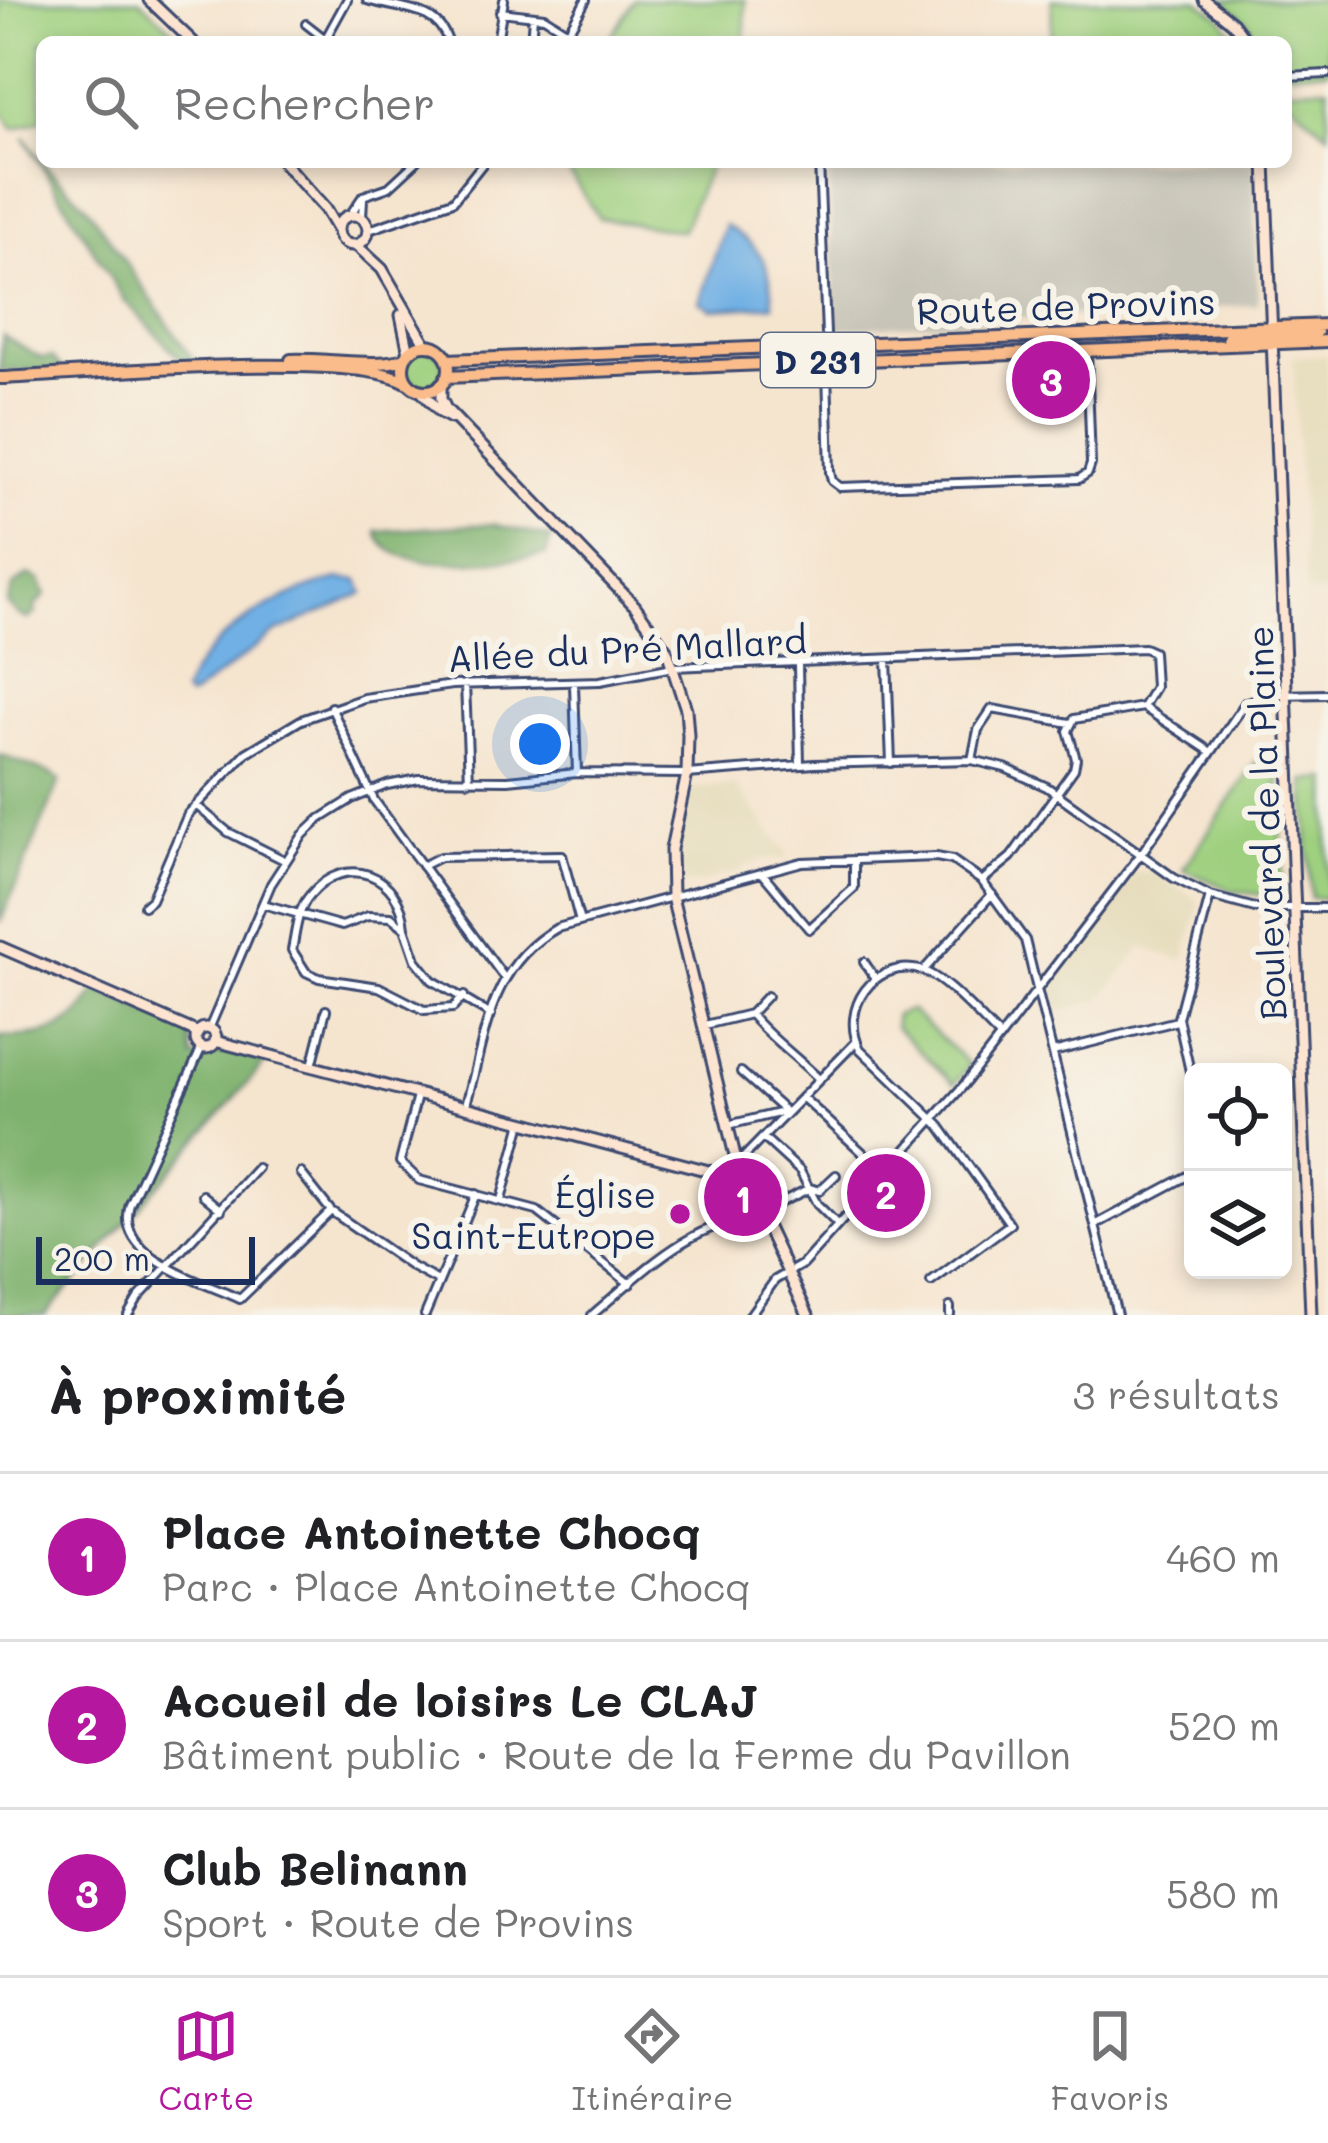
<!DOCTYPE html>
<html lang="fr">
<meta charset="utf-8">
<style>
:root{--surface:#fff;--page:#f2f2f2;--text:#202124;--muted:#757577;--line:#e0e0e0;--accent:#b5179e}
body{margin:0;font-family:Mali,sans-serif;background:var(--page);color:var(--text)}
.controls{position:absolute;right:36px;bottom:36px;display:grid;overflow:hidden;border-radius:18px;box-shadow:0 6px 18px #0003}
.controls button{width:108px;height:108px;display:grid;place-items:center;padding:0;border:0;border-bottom:3px solid var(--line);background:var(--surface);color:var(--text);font:60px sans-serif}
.scale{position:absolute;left:36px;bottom:30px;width:219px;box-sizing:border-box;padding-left:12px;border:6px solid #1b2f5e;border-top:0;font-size:33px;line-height:42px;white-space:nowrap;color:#1b2f5e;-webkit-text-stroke:9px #f7f3e8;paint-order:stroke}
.you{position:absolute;left:540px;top:744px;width:42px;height:42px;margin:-30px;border:9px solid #fff;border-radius:50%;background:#1a73e8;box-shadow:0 0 0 18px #1a73e833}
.badge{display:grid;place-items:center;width:78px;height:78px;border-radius:50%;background:var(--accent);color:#fff;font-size:39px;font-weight:700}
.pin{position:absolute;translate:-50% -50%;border:6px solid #fff;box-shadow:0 3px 12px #0006}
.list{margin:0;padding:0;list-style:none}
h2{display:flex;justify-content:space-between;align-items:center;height:156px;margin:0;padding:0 48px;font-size:51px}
h2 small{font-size:39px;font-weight:400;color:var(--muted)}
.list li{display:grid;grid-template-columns:78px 1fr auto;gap:36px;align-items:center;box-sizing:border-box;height:168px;padding:0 48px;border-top:3px solid var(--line)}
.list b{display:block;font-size:45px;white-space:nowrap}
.list p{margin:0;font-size:39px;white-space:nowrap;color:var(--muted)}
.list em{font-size:39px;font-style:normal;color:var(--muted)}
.icon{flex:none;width:66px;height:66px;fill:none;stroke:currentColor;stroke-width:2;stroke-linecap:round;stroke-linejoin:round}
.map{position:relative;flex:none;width:1328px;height:1315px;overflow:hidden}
.search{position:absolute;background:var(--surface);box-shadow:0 6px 18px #0003;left:36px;right:36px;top:36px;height:132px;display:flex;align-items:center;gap:30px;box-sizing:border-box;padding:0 42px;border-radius:18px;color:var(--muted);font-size:45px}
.sheet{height:660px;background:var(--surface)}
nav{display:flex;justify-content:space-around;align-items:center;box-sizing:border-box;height:168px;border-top:3px solid var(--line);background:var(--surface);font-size:33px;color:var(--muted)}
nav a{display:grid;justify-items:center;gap:6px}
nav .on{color:var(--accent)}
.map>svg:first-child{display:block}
</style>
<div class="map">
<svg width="1328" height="1315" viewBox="0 0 1328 1315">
<rect width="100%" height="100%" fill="#f7f3e8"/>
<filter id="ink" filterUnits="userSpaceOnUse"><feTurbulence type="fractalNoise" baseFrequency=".00833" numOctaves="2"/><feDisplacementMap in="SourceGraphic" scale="24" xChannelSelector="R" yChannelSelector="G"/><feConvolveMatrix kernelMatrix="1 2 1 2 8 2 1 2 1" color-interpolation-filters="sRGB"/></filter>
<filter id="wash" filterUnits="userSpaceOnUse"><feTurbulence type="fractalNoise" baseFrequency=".004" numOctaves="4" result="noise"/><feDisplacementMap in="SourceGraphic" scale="48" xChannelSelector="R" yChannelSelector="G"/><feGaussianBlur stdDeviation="2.7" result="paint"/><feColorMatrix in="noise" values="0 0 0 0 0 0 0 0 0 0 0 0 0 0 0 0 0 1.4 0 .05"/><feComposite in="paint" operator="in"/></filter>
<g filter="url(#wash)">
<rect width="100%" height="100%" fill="#f5e4ce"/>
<path fill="#e5dbba" d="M1328,355V592L1306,594L1293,357Z
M736,785L789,857L757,860L756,864L744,865V869L726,876L720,873L719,877L695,884L682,883L681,834L691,789Z
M1151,872L1195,898L1199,906L1184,960L1142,947L1100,1000L1051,1013L1047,995L1053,981L1135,873Z"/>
<path fill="#c7c5b8" d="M829,162H1253L1258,305L835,329Z"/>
<path fill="#9fd07f" stroke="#5d806e" stroke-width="3" d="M0,0H140L185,42H42V120L14,129L0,109Z
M634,0H745V42H608Z
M1052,0H1197L1222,18L1240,42H1051Z
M1221,0H1328V70L1286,72V42H1259L1247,21Z
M1328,87V134L1288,99L1286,88Z
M569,162H711L682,231L599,218L570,174Z
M406 368a19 19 0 1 1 38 0a19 19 0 1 1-38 0Z
M1278,759L1283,892L1278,897L1233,891L1183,869L1257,761Z
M1328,779V898H1311L1305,781Z
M910,1010L970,1065L954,1084L895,1027V1015Z"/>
<path fill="#7fb26e" stroke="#4d7066" stroke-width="3" d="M24,137L42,162L89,209L193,360L182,361L124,300Z
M3,336L41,358L52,357L63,370L0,371Z
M493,524L551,538L546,555C511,560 385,578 377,531Z
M29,575L40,580L46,595L34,608L36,613L28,619L17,614L7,603L13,586Z
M0,755L52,774L60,781L0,923Z
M96,989L189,1032L193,1058L235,1050L265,1063L45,1315H0V1036C42,1039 77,1030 96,989Z"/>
<path fill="#71b0e4" stroke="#4670a1" stroke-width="3" d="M725,225C760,246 772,264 773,305L712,309L700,302Z
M339,579L359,580L364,593L275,633L189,698L183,693C205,633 280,594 339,579Z"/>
</g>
<g filter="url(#ink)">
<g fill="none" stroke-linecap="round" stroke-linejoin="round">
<g stroke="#3c4a6f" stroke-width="12">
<path id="minor" d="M367,0C398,10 438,6 448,42
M500,12L544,17L568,32L586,0
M306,24L329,42
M326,38L347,0
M497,42L504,0
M531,42L533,16
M1286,76L1328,74
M819,162L826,334
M363,196L389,187L416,162
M350,215L363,196
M362,217L363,199
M369,230L453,201L484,162
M827,371L830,472L832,481L840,487L1079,479L1088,473L1091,464L1087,350
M887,659L891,763
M798,665L800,765
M465,684L469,781
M574,684L577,773
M331,707L374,800L503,976
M972,760L978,730L992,709L1070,723
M197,806L228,832L284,860
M422,866L440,857L562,855L580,922
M763,874L809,929L854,888V861
M983,880L1011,857L1074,769L1076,759L1068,731L1074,719L1143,707L1211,752
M263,904L342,926L368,916L391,917L405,928L416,960L432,980L491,1015
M144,906L151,900L188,814L246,753L301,720L364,698L452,685L600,681L673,667L1144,648L1153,652L1155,687L1143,707
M405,928C401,874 346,852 310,895C297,910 296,931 292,950L306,972L319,978L379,987L424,1010L453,1008L464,996
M864,962L875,978
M923,971L992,894
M750,1014C771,1039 796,1056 819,1079
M705,1025L750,1014L767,996
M209,1029L271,884L303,835L320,819L352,799L387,785L419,779L508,780L577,773L687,774L814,764L972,760L1005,768L1047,787L1174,878L1210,896L1255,908H1328
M202,1047L130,1204C113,1258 202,1281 240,1299L331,1211L412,1267L438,1281
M1053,1052L1177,1021
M312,1066L326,1010
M741,1072L786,1112
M1193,1085L1178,1018L1210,896
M417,1096L400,1162L419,1180L537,1211L630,1284
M802,1097L885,1173
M465,1108C486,1037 487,968 557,928L802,862L936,857L952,860L982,881L1025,940L1117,1315
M728,1125L783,1112
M764,1138L800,1171L817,1204L838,1225
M737,1164L856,1042
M301,1173L331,1211
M203,1195L221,1210
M501,1200L522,1122
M759,1213L810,1188L819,1191L836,1175
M721,1222L744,1180
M1095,1225L1193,1173
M931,1282L1010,1224L940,1126L860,1049C839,1009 874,959 920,970C944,976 981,1019 1000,1037
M950,1307V1315
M128,1315L138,1298L257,1168
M425,1315L476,1194
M592,1315C639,1276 697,1214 762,1220
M750,1315L775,1280L803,1264L963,1086L1141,854L1246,702L1274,695L1328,694"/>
</g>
<g stroke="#3c4a6f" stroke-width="15">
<path id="secondary" d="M149,0L193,42
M1204,0L1233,23L1247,42
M283,162L325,209L338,231
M1265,162L1311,1315
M338 230a15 15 0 1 1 30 0a15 15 0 1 1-30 0Z
M356,245L382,269L426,345
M401,315L409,353
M441,384V399L446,409L635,606L667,651L686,709L688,735L687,774L671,849L672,897L737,1164L808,1315
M420,390L440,412L451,418
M0,947L198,1033
M196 1038a10 10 0 1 1 20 0a10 10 0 1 1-20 0Z
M215,1041L724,1175L740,1171"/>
</g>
<g stroke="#3c4a6f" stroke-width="16">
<path id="primary" d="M1228,338L1317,332
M403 368a23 23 0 1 1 46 0a23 23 0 1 1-46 0Z
M291,360C321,358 385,369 405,358
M447,360L1328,325
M446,377L1328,341
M0,378C75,375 357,349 408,383"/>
</g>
<use href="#minor" stroke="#fff" stroke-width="6"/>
<use href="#secondary" stroke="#fde4d1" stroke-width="9"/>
<use href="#primary" stroke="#fabc8b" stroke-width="10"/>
</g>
</g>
<circle fill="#b5179e" stroke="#f7f3e8" stroke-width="4.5" cx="680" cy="1214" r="12"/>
<g text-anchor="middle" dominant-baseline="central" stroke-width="12" stroke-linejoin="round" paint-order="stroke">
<rect fill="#f7f3e8" stroke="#5d6a87" stroke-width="3" x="761" y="333" width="114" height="54" rx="9"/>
<g font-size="33" font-weight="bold" fill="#1b2f5e">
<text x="818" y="360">D 231</text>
</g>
<g font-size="36" fill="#1b2f5e" stroke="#f7f3e8">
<text transform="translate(1066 305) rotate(-2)">Route de Provins</text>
<text transform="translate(627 648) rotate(-3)">Allée du Pré Mallard</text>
<text transform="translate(1265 823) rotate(-92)">Boulevard de la Plaine</text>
</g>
<g font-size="36" fill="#1b2f5e" stroke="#f7f3e8" text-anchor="end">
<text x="656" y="1193">Église<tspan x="656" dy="41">Saint-Eutrope</tspan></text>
</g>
</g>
</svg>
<div class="controls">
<button><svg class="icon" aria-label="locate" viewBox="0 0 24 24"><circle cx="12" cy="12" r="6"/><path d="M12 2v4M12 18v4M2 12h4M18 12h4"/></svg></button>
<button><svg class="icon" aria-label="layers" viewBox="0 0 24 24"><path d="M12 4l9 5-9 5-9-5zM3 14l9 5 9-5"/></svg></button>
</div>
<div class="scale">200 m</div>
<div class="you"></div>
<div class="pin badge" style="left:743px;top:1197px">1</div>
<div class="pin badge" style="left:886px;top:1193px">2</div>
<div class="pin badge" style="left:1051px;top:380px">3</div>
<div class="search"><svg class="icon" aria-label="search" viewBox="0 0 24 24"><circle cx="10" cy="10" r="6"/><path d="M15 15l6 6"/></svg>Rechercher</div>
</div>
<section class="sheet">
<h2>À proximité<small>3 résultats</small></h2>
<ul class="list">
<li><span class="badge">1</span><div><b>Place Antoinette Chocq</b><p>Parc · Place Antoinette Chocq</p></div><em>460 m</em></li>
<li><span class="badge">2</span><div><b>Accueil de loisirs Le CLAJ</b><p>Bâtiment public · Route de la Ferme du Pavillon</p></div><em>520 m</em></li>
<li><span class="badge">3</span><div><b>Club Belinann</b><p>Sport · Route de Provins</p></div><em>580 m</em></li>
</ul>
</section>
<nav>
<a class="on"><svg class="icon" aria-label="map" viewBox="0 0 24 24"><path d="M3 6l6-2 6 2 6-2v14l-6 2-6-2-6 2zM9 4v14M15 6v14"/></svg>Carte</a>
<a><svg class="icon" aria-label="directions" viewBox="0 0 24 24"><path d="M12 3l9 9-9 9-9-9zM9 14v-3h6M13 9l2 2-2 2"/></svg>Itinéraire</a>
<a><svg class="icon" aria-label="saved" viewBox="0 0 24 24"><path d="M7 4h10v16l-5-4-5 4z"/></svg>Favoris</a>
</nav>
